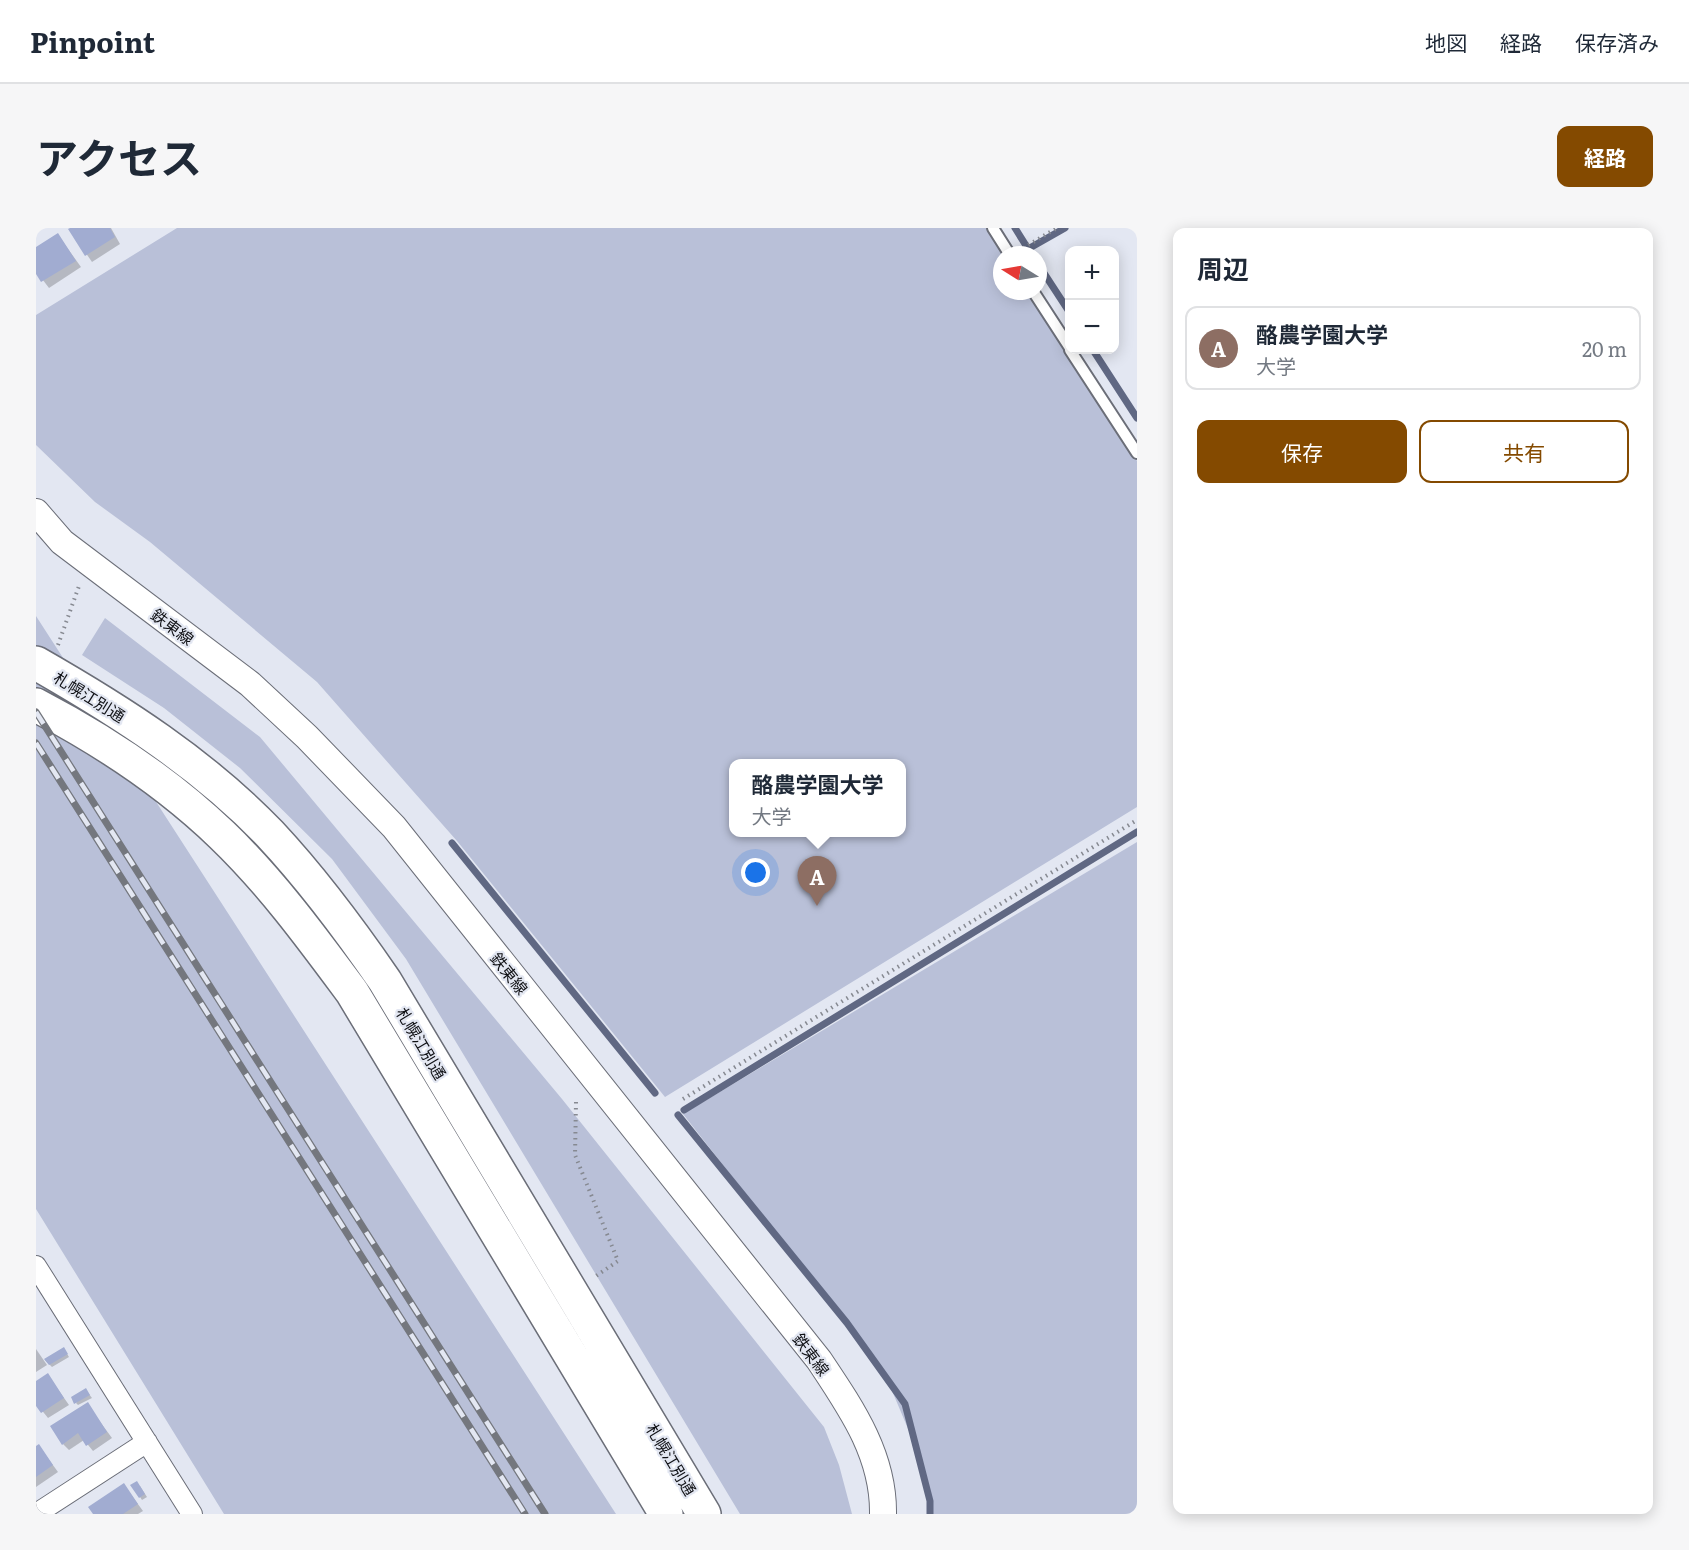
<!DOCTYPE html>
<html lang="ja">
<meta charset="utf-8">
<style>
:root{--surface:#fff;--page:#f6f6f7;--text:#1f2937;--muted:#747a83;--line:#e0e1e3;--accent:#844a00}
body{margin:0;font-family:Literata,"Noto Sans JP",serif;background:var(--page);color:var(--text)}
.controls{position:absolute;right:18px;top:18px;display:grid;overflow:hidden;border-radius:12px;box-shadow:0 3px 15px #0003}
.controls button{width:54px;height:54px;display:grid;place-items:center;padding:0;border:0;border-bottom:2px solid var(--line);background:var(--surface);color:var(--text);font:30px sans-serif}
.compass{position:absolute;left:957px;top:18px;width:54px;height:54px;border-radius:50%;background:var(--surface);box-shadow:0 3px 15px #0003;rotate:281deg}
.you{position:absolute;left:720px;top:645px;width:21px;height:21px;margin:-15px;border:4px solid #fff;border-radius:50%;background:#1a73e8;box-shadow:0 0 0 9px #1a73e833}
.badge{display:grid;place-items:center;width:39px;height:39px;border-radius:50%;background:var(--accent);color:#fff;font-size:20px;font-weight:700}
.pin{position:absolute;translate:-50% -50px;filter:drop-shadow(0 2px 3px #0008)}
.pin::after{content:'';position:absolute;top:32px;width:21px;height:18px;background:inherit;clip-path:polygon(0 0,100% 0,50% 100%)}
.popup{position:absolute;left:693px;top:531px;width:177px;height:78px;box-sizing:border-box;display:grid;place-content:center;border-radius:12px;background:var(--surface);filter:drop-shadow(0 2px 4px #0005);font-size:20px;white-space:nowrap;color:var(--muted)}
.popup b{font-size:22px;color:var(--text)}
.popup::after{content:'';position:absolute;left:50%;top:100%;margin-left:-12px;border:12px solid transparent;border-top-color:var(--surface)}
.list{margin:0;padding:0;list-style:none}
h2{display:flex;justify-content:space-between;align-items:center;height:78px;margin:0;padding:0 24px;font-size:26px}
h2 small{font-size:20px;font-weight:400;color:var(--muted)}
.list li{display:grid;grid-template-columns:39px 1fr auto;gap:18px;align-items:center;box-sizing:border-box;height:84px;margin:0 12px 12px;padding:0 12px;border:2px solid var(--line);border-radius:12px}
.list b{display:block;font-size:22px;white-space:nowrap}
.list p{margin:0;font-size:20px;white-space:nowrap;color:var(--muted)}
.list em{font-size:20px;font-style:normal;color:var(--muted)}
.actions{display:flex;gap:12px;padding:18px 24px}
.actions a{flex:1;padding:14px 0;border:2px solid var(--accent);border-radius:12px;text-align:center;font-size:21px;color:var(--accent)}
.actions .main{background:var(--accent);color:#fff}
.map{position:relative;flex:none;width:1101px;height:1286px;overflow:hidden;border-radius:12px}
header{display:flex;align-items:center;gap:36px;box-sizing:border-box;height:84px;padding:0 30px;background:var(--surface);border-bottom:2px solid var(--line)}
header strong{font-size:28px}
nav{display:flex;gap:33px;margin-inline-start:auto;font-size:21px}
.intro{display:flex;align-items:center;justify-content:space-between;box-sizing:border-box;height:144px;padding:0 36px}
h1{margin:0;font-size:42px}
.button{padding:15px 27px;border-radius:12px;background:var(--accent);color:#fff;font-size:21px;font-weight:700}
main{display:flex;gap:36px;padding:0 36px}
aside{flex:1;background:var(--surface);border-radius:12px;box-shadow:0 3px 15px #0003}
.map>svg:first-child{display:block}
</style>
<header>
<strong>Pinpoint</strong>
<nav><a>地図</a><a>経路</a><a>保存済み</a></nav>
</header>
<div class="intro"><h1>アクセス</h1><a class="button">経路</a></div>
<main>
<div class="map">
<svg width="1101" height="1286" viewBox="0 0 1101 1286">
<rect width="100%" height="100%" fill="#e3e7f2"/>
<path fill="#b9c0d8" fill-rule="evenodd" d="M141,0H955L974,27H966V63H996L1101,233V579L629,869L421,613L281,454L114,314L59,274L0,217V87ZM697,536H865V604H697Z
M0,388L580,1286H188L0,981Z
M69,390L224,509L526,871L788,1199L803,1237L816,1286H704L370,731L296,631L204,540L128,480L46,427Z
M1101,614V1286H896L886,1234L846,1139L647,886Z"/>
<path fill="#0003" d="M37,0H75L84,16L56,34L34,2Z
M22,7L45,39L13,60L0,43V21Z
M0,1121L11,1137L0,1144Z
M30,1124L33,1129L16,1139L9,1132Z
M12,1147L33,1177L12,1190L0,1175V1155Z
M50,1162L56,1170L42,1177L40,1175Z
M51,1176L76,1210L57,1223L48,1212L33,1222L27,1216Z
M3,1218L22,1244L0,1259V1220Z
M88,1257L107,1283L102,1286H59Z
M104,1258L111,1269L106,1272L104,1269Z"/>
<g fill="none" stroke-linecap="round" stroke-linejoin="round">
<path stroke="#606883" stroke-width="7" d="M979,0L996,27
M992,21L1029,0
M1002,36L1034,85
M1057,122L1101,190
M416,615L619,865
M648,882L1101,604
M642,887L811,1095L869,1176L894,1273V1286"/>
</g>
<path fill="#a1acd1" d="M34,0H74L79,9L49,28L32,1Z
M22,5L40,33L5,54L0,46V19Z
M28,1119L32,1126L13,1137L8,1131Z
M12,1145L28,1170L5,1185L0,1178V1153Z
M50,1160L54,1167L38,1176L35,1169Z
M52,1174L71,1204L50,1218L42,1205L26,1217L14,1198Z
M3,1216L17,1237L0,1249V1218Z
M101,1253L109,1266L103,1270L94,1257Z
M88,1255L102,1276L87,1286H57L52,1279Z"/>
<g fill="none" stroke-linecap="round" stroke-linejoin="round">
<g stroke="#6b6e78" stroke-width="14">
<path id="service" d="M957,0L974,27
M997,63L1034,120
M1034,122L1101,225"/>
</g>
<g stroke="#6b6e78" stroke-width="22">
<path id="minor" d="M0,1038L156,1286
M0,1286L111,1214"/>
</g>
<g stroke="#6b6e78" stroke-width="28">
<path id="tertiary" d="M0,284L26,314L214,456L271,509L358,599L783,1132C815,1180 848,1227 847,1286"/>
</g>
<g stroke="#6b6e78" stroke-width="36">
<path id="trunk" d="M0,435C84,483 167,536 234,606C277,652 314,702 349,753L668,1286
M0,477C67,512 131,554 186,607C235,654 276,710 316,764L630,1286"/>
</g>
<path stroke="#868991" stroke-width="4" stroke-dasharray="1.5 4.5" stroke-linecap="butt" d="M987,20L1021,0
M22,417L43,358
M647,871L1101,592
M540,874L539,927L582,1033L557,1050"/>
<use href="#service" stroke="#fff" stroke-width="10"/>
<use href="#minor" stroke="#fff" stroke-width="20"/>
<use href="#tertiary" stroke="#fff" stroke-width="26"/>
<use href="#trunk" stroke="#fff" stroke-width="33"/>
<g stroke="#74777e" stroke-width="7">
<path id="rail" d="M0,484L509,1286
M0,515L489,1286"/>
</g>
<use href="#rail" stroke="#e3e7f2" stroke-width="4.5" stroke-dasharray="14" stroke-linecap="butt"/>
</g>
<g text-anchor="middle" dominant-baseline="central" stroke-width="4.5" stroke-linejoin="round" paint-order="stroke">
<g font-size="16" fill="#101115" stroke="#e3e7f2">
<text transform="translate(137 398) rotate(37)">鉄東線</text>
<text transform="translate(54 468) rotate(32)">札幌江別通</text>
<text transform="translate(474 745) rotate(51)">鉄東線</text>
<text transform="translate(386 815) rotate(59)">札幌江別通</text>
<text transform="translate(776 1126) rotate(53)">鉄東線</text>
<text transform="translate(636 1231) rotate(59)">札幌江別通</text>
</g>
</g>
</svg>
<div class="controls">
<button>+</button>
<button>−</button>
</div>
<svg class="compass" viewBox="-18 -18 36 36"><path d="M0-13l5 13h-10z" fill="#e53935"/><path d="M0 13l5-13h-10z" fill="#747a83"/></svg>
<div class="you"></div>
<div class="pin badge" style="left:781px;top:678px;background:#8d6e63">A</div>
<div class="popup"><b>酪農学園大学</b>大学</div>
</div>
<aside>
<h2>周辺<small></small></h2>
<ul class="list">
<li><span class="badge" style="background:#8d6e63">A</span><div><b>酪農学園大学</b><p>大学</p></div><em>20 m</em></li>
</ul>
<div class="actions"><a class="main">保存</a><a>共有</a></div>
</aside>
</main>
